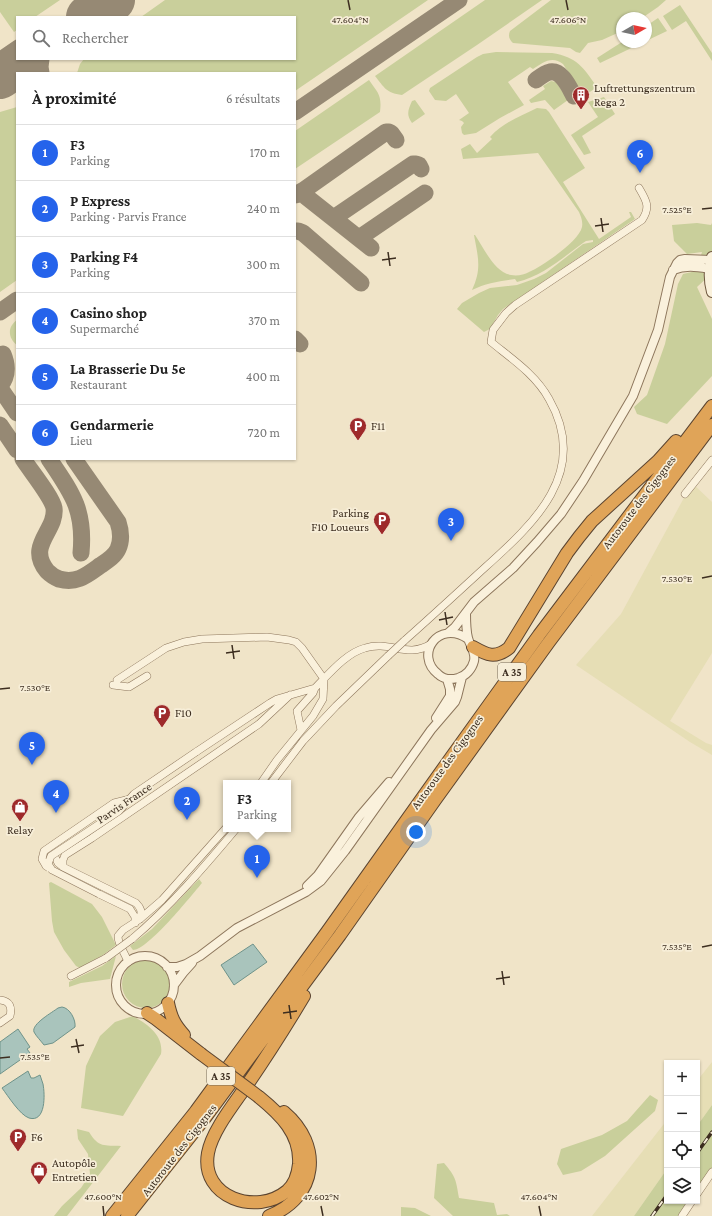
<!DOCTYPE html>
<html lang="fr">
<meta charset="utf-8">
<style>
:root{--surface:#fff;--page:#f6f6f6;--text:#222;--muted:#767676;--line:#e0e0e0;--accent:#2563eb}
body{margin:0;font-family:"Crimson Pro",serif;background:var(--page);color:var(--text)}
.controls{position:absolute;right:12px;bottom:12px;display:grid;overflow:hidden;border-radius:0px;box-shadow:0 1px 3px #0004}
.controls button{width:36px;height:36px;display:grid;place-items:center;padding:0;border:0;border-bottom:1px solid var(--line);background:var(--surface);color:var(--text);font:20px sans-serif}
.compass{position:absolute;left:616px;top:12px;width:36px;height:36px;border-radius:50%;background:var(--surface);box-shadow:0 1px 3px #0004;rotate:81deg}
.you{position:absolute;left:416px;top:832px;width:14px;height:14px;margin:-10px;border:3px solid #fff;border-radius:50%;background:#1a73e8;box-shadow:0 0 0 6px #1a73e833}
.badge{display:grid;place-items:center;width:26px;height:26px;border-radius:50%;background:var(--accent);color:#fff;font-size:13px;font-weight:700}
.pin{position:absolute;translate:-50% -33px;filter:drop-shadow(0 1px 2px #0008)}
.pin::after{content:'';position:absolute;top:21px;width:14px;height:12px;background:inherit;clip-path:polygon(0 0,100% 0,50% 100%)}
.popup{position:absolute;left:223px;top:780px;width:68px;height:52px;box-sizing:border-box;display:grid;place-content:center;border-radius:0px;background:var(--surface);filter:drop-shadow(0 1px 3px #0005);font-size:13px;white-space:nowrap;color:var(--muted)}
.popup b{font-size:15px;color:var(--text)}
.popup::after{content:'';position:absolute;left:50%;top:100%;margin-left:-8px;border:8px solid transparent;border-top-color:var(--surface)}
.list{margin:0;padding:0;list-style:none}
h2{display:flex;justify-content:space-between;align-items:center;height:52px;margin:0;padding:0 16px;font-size:17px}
h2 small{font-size:13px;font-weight:400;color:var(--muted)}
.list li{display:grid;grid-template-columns:26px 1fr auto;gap:12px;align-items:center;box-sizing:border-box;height:56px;padding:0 16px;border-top:1px solid var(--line)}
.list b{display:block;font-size:15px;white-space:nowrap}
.list p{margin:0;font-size:13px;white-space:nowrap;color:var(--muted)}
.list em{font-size:13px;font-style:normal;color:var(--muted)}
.icon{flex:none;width:22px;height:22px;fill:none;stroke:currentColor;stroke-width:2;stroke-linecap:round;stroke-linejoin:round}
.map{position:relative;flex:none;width:712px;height:1216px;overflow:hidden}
.search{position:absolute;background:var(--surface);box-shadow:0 1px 3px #0004;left:16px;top:16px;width:280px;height:44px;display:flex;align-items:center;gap:10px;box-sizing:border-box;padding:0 14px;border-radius:0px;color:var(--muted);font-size:15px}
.panel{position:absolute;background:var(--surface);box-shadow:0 1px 3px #0004;left:16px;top:72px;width:280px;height:388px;border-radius:0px}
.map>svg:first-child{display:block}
</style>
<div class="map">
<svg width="712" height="1216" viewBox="0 0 712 1216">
<rect width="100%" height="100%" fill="#f0e4c8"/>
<path fill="#e6deb5" d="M692,483L712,502V653L670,721L706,743L712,745V755L690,742L576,665L621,614Z
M712,1062V1105L697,1126V1081Z
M667,1120V1169L634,1216H592Z"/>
<path fill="#c9cf9b" d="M0,0H60L35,17H17V30L14,32L0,12Z
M165,0H428L295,91V73H77L80,64L84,59H295V17H141Z
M485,0H542L477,45L402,95C386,93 384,87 375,76Z
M551,0H666L658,7L642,18H622V31L602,40L588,43L580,53L576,52L570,48L513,43C509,39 508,36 510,31Z
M680,5L712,53V61L686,21L672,30L663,16Z
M658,18L667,31L646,41V26Z
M622,42H644L600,63L597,58Z
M496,52L552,53C577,57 583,67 597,87L584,96L563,64C552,55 542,63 533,69L530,67L508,82L524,105L500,118L476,133L464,135L462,133L461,127L464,123L462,121L459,120L469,113L456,94L446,101L435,100L429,91L430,88L477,57L483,54Z
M369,80C378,93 382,95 380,112L295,169V131Z
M551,81L556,82L568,100L554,110L545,100L531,103L529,100L545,89L543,86Z
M604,97L615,114L582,136L591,153L584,155L571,135L598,117L588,102Z
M415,100L425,114L412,123C406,115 408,110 412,101Z
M17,107V280L0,292V112Z
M537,108L546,109L549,112L585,168L563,182L599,239L631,217L629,212H631L635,219L503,309L498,315L490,329L484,332L457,309L462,303L479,293L490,288L517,285L534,279L546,273L583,244L593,242V240L586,241L583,243C562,258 543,276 517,282L515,279C500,281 486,283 472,290C482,269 478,257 474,235H475C484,248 494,272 511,275C517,276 524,275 529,272C543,266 579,241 582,227C583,221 581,217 579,212L538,153L463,159L461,149L470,144L477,153L492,139L490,137C504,122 519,117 537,108Z
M697,223L711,225L712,223V273L697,287L712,319V376L667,424L637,414L634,407L647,395L665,344L678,284L683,274L696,271L702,252L687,254L674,241L672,225Z
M17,320V345C8,338 7,327 17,320Z
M199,879L202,883C191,896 148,950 133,950L130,946L152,929Z
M51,882L92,904L102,917L116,945L103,955L80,968L76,966L64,950L54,932L52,921L49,883Z
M116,956L110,979L81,983L69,987V982L102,966Z
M122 984a24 24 0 1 1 48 0a24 24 0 1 1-48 0Z
M133,1016C147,1024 164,1035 161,1054L123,1116L81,1108L86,1066L100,1036L115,1022Z
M650,1095L658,1100L655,1111L605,1156L581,1171L563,1175L557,1164L561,1149L602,1135L627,1121Z
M712,1105V1168L697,1188V1126Z
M77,1129L89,1132C99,1148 104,1145 121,1146L67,1216H54L62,1206L81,1188L90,1174L88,1154L78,1139Z
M444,1163C456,1177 456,1180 459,1198L494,1203L497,1215L507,1214L510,1216H453L434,1198L437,1164Z
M667,1169V1201H687L679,1216H634Z
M401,1207L415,1208L431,1216H401Z"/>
<path fill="#a9c4bc" stroke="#6f938a" d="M253,944L267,962L234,985L221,965Z
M62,1007C70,1008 76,1020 75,1027L53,1043L44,1045C41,1041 36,1036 34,1032C31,1024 53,1012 58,1008Z
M18,1029L30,1047L27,1049L30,1053L0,1074V1042Z
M28,1071L31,1078H34L40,1075C41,1078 42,1081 43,1084C45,1094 46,1123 29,1118C20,1115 8,1096 2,1088Z"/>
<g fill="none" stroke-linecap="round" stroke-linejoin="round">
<path stroke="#968974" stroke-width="17" d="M41,73L40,67L41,59
M0,78C12,71 21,68 34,73
M536,80C540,77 545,73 550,72C562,70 569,87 574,96
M295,112L459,0
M295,195L304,190L386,132H389L391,133L396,140
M295,195L299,194L304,195L371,248
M333,217H335L413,164H416L419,165L421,169
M295,231H298L303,233L361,283
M356,236H362L425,193
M0,312L17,300
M295,339L300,344
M0,386C8,376 8,366 3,354
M0,388L17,413
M0,425L17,450
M23,459C30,470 52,497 54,508C57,531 26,545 47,571C51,575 54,577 59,579C77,584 87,575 101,565C107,561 115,556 118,549C122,540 121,531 118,522L74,459
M49,459C72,493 85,510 81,553"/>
<path stroke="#968974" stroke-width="44" d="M88,17L113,0
M0,77L26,59"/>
<g stroke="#8d765c" stroke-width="8">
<path id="minor" d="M685,494L712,460
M404,641C430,618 455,595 480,572C531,526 592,474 549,399C536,375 512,359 491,342L493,330L506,313L515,305L642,220C651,207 646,200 639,188
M117,680L166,648L184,642L202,639L267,637L289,640L296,642L302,648L324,679L323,699L313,716L277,760L261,783
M113,685L129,687L147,676
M301,730L297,711L313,693L315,688C329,674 346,653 365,648C390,640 407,659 431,644
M196,752L270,703L277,699L315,688
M271,783L303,741L336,706L388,656
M55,857L58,863L63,867L136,903C141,908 142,911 140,919
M63,867V860L65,855L92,838L259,724L290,695
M99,894L130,909L135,917V923
M132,939C169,908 205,866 236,829
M128,962C125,953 118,945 118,936L123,930L140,919L162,900L226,828
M71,976L106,958
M0,1000C10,1001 12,1007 10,1016L0,1023
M697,1194L712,1172
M682,1216L692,1201"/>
</g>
<g stroke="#8d765c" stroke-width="10">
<path id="tertiary" d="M673,270C686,265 697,267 710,269
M466,613C466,621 466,630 468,638C470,646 476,652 474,661C472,669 466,676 458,678C451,680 443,679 438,674C414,655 438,619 468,639
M448,633L455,627L474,602L513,568L537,542L561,514L583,481L633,396L658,330L670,277L677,263L680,260L685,259L711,260
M436,718L450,696V689L447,679
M307,886L318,875L359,817L389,782
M116 985a29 29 0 1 1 58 0a29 29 0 1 1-58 0Z
M167,967H177L186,964L200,956L237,928L306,892L321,881L345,851L431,730L455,702L457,697L462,677
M174,985L183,973L192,963"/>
</g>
<g stroke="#6f573f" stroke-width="12">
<path id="secondary" d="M712,257C709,269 709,281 712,292"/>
</g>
<g stroke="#5b4430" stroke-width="14">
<path id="motorway" d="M473,647C487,655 495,659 509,648L567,553L579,537L592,521L658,461L676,441
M168,1003C171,1017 174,1024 184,1035
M147,1013L156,1019L201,1054
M259,1097C280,1114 301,1134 299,1164C298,1174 295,1184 287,1191C257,1216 200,1198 208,1153C212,1131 234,1104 247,1085C267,1056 286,1026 304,996
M112,1216L196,1111L327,932L450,759L539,635L712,406
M127,1216L204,1119L340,935L435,800L549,642L712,425
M269,1216C318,1197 323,1145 284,1112"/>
</g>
<use href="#minor" stroke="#faf1dc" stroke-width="7"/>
<use href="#tertiary" stroke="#faf1dc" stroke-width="8"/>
<use href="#secondary" stroke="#faf1dc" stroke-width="10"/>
<use href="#motorway" stroke="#e0a458" stroke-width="12"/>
<g stroke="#3d2e20" stroke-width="3.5">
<path id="rail" d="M697,1153L712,1132
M652,1216L667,1195"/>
</g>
<use href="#rail" stroke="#f7eed8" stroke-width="2" stroke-dasharray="6" stroke-linecap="butt"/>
<g stroke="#8d765c" stroke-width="8" stroke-linecap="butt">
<path id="minor-bridge" d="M388,656L404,641
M49,868L46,866L42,859L44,851L114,803L130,799
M99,894L52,870L48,864L51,856L119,811L134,794L196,752
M106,958L132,939"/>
</g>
<g stroke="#5b4430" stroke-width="14" stroke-linecap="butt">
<path id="motorway-bridge" d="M201,1054L259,1097"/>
</g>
<use href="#minor-bridge" stroke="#faf1dc" stroke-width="7"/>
<use href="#motorway-bridge" stroke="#e0a458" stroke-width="12"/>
</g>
<path fill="none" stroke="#3d2e20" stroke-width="1.5" d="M348,0L350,10M566,0L568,10M702,209L712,208M601,218L603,232M595,226L609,224M388,252L390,266M382,260L396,258M702,578L712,576M445,612L447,625M439,620L453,617M232,645L234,659M226,653L240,651M0,689L10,688M702,947L712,945M502,971L504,985M496,979L510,977M289,1005L291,1019M283,1013L297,1011M76,1039L79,1053M71,1047L84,1045M0,1058L10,1057M103,1206L104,1216M321,1206L323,1216M539,1206L541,1216"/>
<defs>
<g id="building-pin" transform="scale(0.9)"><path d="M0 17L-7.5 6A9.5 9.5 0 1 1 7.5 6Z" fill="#9e2a2b" stroke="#f7eed8"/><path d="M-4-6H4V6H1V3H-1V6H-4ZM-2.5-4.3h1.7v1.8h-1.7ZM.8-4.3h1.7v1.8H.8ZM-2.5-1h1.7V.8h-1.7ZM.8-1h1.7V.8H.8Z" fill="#fff"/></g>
<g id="parking-pin" transform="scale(0.9)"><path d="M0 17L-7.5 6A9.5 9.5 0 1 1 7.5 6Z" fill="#9e2a2b" stroke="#f7eed8"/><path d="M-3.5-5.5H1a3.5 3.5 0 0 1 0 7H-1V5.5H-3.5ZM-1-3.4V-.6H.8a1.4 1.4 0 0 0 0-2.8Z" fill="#fff"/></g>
<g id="shop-pin" transform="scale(0.9)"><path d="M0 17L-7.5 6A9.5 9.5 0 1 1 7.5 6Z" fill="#9e2a2b" stroke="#f7eed8"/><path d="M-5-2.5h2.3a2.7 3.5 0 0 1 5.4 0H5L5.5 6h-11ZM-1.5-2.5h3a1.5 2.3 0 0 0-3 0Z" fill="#fff"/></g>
</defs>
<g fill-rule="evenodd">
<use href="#building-pin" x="581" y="95"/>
<use href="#parking-pin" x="358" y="426"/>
<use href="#parking-pin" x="382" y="520"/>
<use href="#parking-pin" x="162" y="713"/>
<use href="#shop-pin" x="20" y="807"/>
<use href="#parking-pin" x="18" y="1137"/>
<use href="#shop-pin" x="39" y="1170"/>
</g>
<g text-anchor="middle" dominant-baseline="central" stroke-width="3.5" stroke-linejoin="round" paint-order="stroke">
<g fill="#f7eed8" stroke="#756857" stroke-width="1">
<rect x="498" y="663" width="28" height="18" rx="3"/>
<rect x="207" y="1067" width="28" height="18" rx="3"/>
</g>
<g font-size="11" font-weight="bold" fill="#3d2e20">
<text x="512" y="672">A 35</text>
<text x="221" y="1076">A 35</text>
</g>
<g font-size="12" fill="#3d2e20" stroke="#f7eed8" text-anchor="start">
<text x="594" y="88">Luftrettungszentrum<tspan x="594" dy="14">Rega 2</tspan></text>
<text x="371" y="426">F11</text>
<text x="369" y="513" text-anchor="end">Parking<tspan x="369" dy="14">F10 Loueurs</tspan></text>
<text x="175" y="713">F10</text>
<text x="20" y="830" text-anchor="middle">Relay</text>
<text x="31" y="1137">F6</text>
<text x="52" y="1163">Autopôle<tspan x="52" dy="14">Entretien</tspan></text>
</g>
<g font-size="12" fill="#3d2e20" stroke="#f7eed8">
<text transform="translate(639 502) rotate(-53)">Autoroute des Cigognes</text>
<text transform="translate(447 762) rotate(-54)">Autoroute des Cigognes</text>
<text transform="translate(124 803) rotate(-34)">Parvis France</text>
<text transform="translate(179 1150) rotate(-52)">Autoroute des Cigognes</text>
</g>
</g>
<g font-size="10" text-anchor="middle" fill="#3d2e20" stroke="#f7eed8" stroke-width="3.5" stroke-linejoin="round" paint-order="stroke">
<text x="350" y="23">47.604°N</text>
<text x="568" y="23">47.606°N</text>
<text x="677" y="213">7.525°E</text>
<text x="677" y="582">7.530°E</text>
<text x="35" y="691">7.530°E</text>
<text x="677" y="950">7.535°E</text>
<text x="35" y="1060">7.535°E</text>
<text x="103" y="1200">47.600°N</text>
<text x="321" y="1200">47.602°N</text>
<text x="539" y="1200">47.604°N</text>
</g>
</svg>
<div class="controls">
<button>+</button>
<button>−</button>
<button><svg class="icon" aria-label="locate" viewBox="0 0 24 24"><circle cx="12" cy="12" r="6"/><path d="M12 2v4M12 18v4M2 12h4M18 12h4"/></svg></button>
<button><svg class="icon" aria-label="layers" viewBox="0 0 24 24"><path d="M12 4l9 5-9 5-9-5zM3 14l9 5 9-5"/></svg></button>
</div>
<svg class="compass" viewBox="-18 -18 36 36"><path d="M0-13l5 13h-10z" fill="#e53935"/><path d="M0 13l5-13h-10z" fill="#767676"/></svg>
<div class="you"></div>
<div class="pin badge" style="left:257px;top:878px">1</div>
<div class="popup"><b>F3</b>Parking</div>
<div class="pin badge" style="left:187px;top:820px">2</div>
<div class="pin badge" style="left:451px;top:541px">3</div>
<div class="pin badge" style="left:56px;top:813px">4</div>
<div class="pin badge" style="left:32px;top:765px">5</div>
<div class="pin badge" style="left:640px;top:173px">6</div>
<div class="search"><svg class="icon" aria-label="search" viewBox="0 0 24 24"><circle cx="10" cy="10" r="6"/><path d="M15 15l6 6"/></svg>Rechercher</div>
<section class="panel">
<h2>À proximité<small>6 résultats</small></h2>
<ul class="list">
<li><span class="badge">1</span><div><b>F3</b><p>Parking</p></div><em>170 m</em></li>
<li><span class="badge">2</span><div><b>P Express</b><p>Parking · Parvis France</p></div><em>240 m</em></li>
<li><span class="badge">3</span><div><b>Parking F4</b><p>Parking</p></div><em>300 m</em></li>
<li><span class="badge">4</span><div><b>Casino shop</b><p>Supermarché</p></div><em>370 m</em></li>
<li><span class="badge">5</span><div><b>La Brasserie Du 5e</b><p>Restaurant</p></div><em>400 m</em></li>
<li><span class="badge">6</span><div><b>Gendarmerie</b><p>Lieu</p></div><em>720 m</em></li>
</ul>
</section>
</div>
